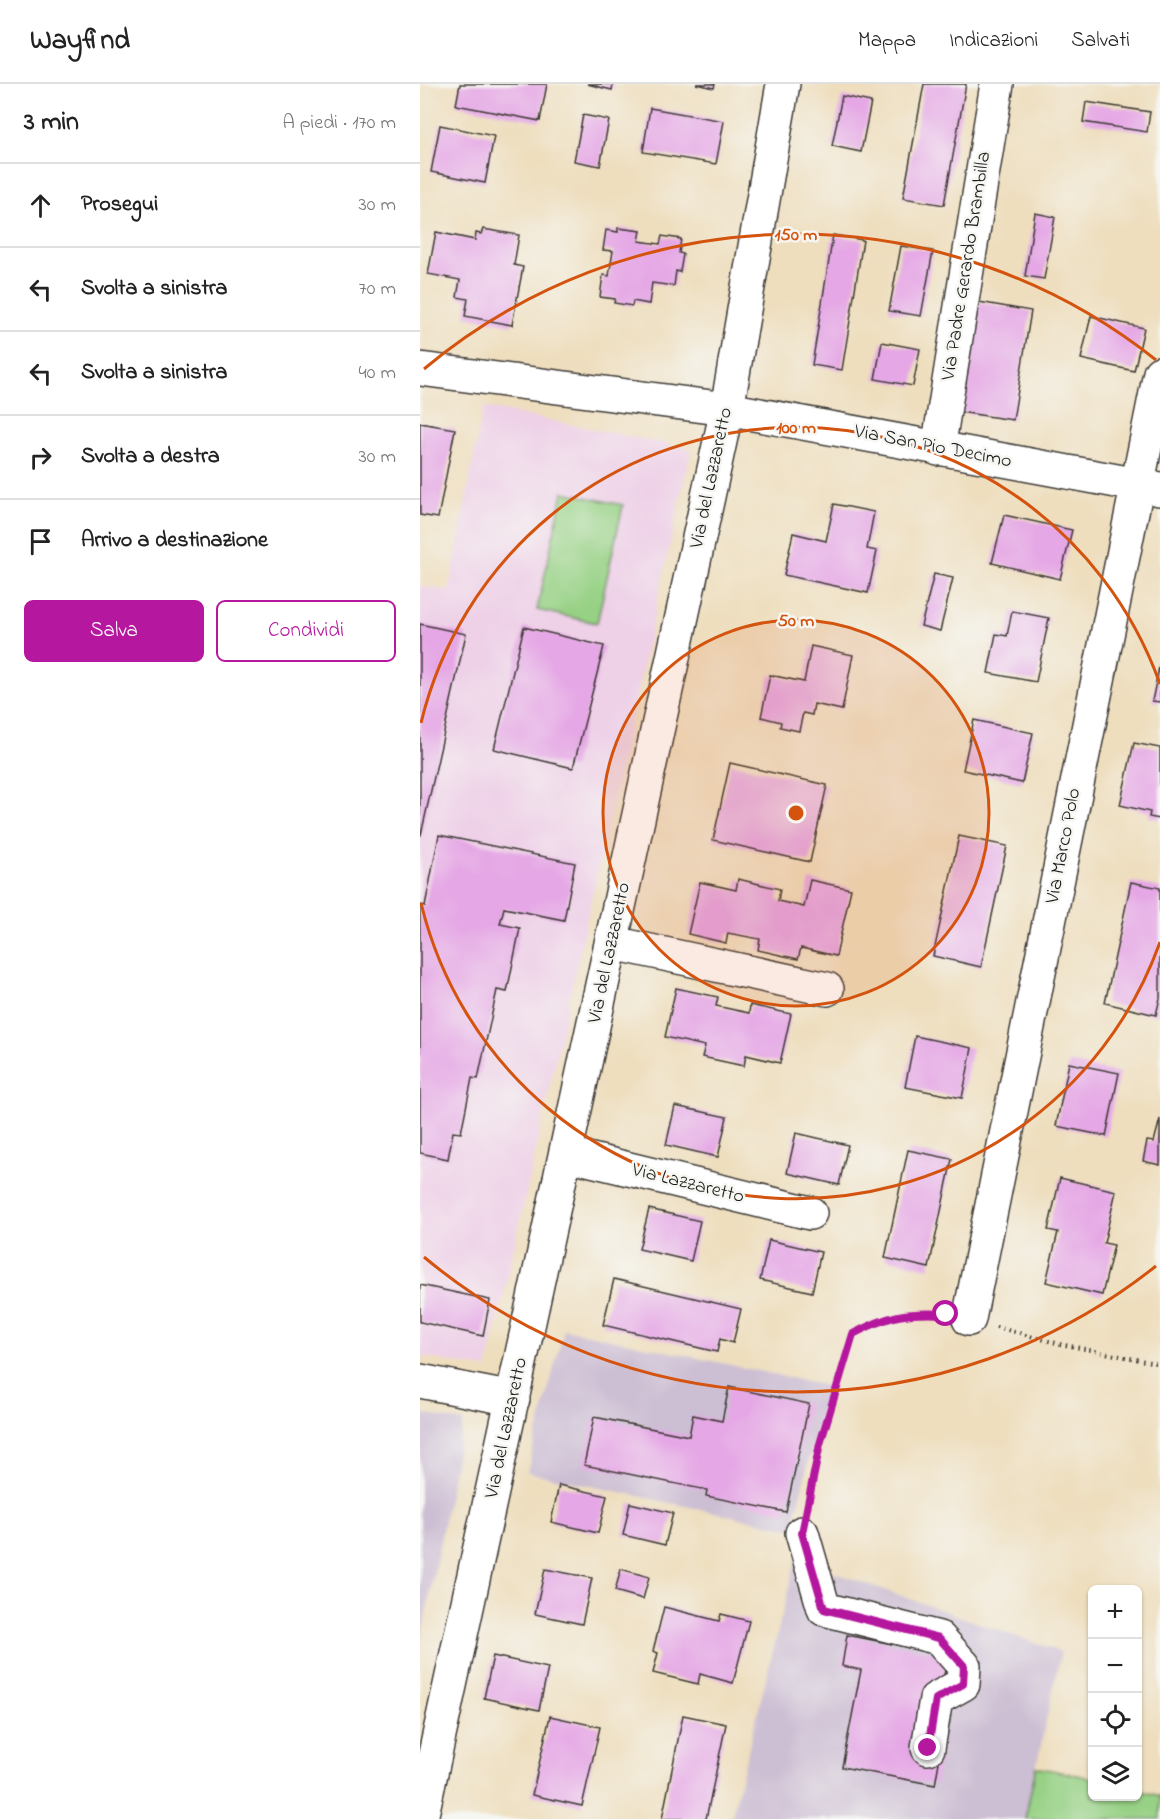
<!DOCTYPE html>
<html lang="it">
<meta charset="utf-8">
<style>
:root{--surface:#fff;--page:#f6f6f6;--text:#222;--muted:#767676;--line:#e0e0e0;--accent:#b5179e}
body{margin:0;font-family:"Indie Flower",sans-serif;background:var(--page);color:var(--text)}
.controls{position:absolute;right:18px;bottom:18px;display:grid;overflow:hidden;border-radius:9px;box-shadow:0 2px 4px #0004}
.controls button{width:54px;height:54px;display:grid;place-items:center;padding:0;border:0;border-bottom:2px solid var(--line);background:var(--surface);color:var(--text);font:30px sans-serif}
.stop{position:absolute;width:18px;height:18px;margin:-14px;border:4px solid #b5179e;border-radius:50%;background:#fff}
.stop.end{background:#b5179e;border-color:#fff;box-shadow:0 2px 6px #0008}
.list{margin:0;padding:0;list-style:none}
h2{display:flex;justify-content:space-between;align-items:center;height:78px;margin:0;padding:0 24px;font-size:26px}
h2 small{font-size:20px;font-weight:400;color:var(--muted)}
.list li{display:grid;grid-template-columns:39px 1fr auto;gap:18px;align-items:center;box-sizing:border-box;height:84px;padding:0 24px;border-top:2px solid var(--line)}
.list b{display:block;font-size:22px;white-space:nowrap}
.list em{font-size:20px;font-style:normal;color:var(--muted)}
.actions{display:flex;gap:12px;padding:18px 24px}
.actions a{flex:1;padding:14px 0;border:2px solid var(--accent);border-radius:9px;text-align:center;font-size:21px;color:var(--accent)}
.actions .main{background:var(--accent);color:#fff}
.icon{flex:none;width:33px;height:33px;fill:none;stroke:currentColor;stroke-width:2;stroke-linecap:round;stroke-linejoin:round}
.map{position:relative;flex:none;width:740px;height:1735px;overflow:hidden}
header{display:flex;align-items:center;gap:36px;box-sizing:border-box;height:84px;padding:0 30px;background:var(--surface);border-bottom:2px solid var(--line)}
header strong{font-size:28px}
nav{display:flex;gap:33px;margin-inline-start:auto;font-size:21px}
main{display:flex}
aside{flex:1;background:var(--surface)}
.map>svg:first-child{display:block}
</style>
<header>
<strong>Wayfind</strong>
<nav><a>Mappa</a><a>Indicazioni</a><a>Salvati</a></nav>
</header>
<main>
<aside>
<h2>3 min<small>A piedi · 170 m</small></h2>
<ul class="list">
<li><svg class="icon" aria-label="ahead" viewBox="0 0 24 24"><path d="M12 20V5M6 11l6-6 6 6"/></svg><div><b>Prosegui</b></div><em>30 m</em></li>
<li><svg class="icon" aria-label="left" viewBox="0 0 24 24"><path d="M17 20v-9H6M10 6l-5 5 5 5"/></svg><div><b>Svolta a sinistra</b></div><em>70 m</em></li>
<li><svg class="icon" aria-label="left" viewBox="0 0 24 24"><path d="M17 20v-9H6M10 6l-5 5 5 5"/></svg><div><b>Svolta a sinistra</b></div><em>40 m</em></li>
<li><svg class="icon" aria-label="right" viewBox="0 0 24 24"><path d="M7 20v-9h11M14 6l5 5-5 5"/></svg><div><b>Svolta a destra</b></div><em>30 m</em></li>
<li><svg class="icon" aria-label="arrive" viewBox="0 0 24 24"><path d="M6 21V4h12l-3 4 3 4H6"/></svg><div><b>Arrivo a destinazione</b></div></li>
</ul>
<div class="actions"><a class="main">Salva</a><a>Condividi</a></div>
</aside>
<div class="map">
<svg width="740" height="1735" viewBox="0 0 740 1735">
<rect width="100%" height="100%" fill="#f6f6f2"/>
<filter id="ink" filterUnits="userSpaceOnUse"><feTurbulence type="fractalNoise" baseFrequency=".0167" numOctaves="2"/><feDisplacementMap in="SourceGraphic" scale="12" xChannelSelector="R" yChannelSelector="G"/><feConvolveMatrix kernelMatrix="1 2 1 2 8 2 1 2 1" color-interpolation-filters="sRGB"/></filter>
<filter id="wash" filterUnits="userSpaceOnUse"><feTurbulence type="fractalNoise" baseFrequency=".008" numOctaves="4" result="noise"/><feDisplacementMap in="SourceGraphic" scale="24" xChannelSelector="R" yChannelSelector="G"/><feGaussianBlur stdDeviation="1.35" result="paint"/><feColorMatrix in="noise" values="0 0 0 0 0 0 0 0 0 0 0 0 0 0 0 0 0 1.4 0 .05"/><feComposite in="paint" operator="in"/></filter>
<g filter="url(#wash)">
<rect width="100%" height="100%" fill="#eedebe"/>
<path fill="#eed0e7" d="M63,323L271,365L67,1285L0,1272V502L29,507Z"/>
<path fill="#ccbed3" d="M144,1245L407,1302L372,1445L107,1388Z
M0,1329L43,1338L0,1561Z
M376,1475L641,1568L605,1735H311Z"/>
<path fill="#97d185" stroke="#5a7650" stroke-width="1.5" d="M143,408L203,421L177,539L117,526Z
M616,1683L672,1694V1712H718V1706L740,1712V1735H605Z"/>
<g id="blocks">
<path fill="#e5a7e5" d="M40,0H127L120,37L36,21Z
M167,0H193L192,6Z
M276,0H295L294,4Z
M504,0H546L524,121L483,114Z
M422,12L451,18L441,68L412,62Z
M666,18L730,28L727,48L663,38Z
M230,24L304,37L296,80L223,68Z
M163,31L189,36L180,82L154,77Z
M20,41L74,52L65,99L11,88Z
M615,129L635,133L624,195L605,192Z
M198,144L221,147L219,157L240,160L242,152L261,155L259,169L263,170L260,188L256,187L254,202L232,199L229,220L213,217L212,222L194,219L195,215L180,213L183,191L189,192L193,167L183,166L186,146L198,148Z
M63,145L99,151L94,181L103,183L92,241L45,232L48,215L37,213L40,196L8,190L16,148L55,156L56,149L61,150Z
M413,151L443,156L422,286L392,281Z
M481,162L513,167L501,232L469,227Z
M559,218L611,227L593,336L540,328Z
M671,232L724,244L714,287L661,275Z
M462,258L500,265L493,302L455,295Z
M0,339L35,345L18,434L0,431Z
M414,420L454,428L447,465L457,467L448,509L364,491L373,449L406,457Z
M584,431L652,446L640,495L572,479Z
M514,490L533,494L520,547L501,542Z
M592,527L629,534L616,598L568,589L576,550L587,552Z
M0,540L46,550L1,751H0Z
M104,543L184,562L153,684L74,665Z
M391,562L433,571L422,626L394,620L392,631L383,629L379,647L360,643L361,638L341,633L350,591L384,598Z
M739,583H740V618L732,617Z
M554,636L613,649L602,699L543,686Z
M714,659L740,664V735L729,733L730,728L700,721Z
M310,679L407,701L390,778L293,756Z
M19,751L155,779L144,836L84,824L80,840L100,844L87,908L77,906L58,995L52,994L41,1049L33,1048L28,1075L0,1069V821L5,822Z
M539,752L587,762L561,883L513,872Z
M318,795L360,805L358,817L384,823L390,796L431,805L416,872L381,864L378,875L338,866L340,855L308,849L306,859L268,850L280,798L316,806Z
M711,798L740,804V914L736,931L685,919Z
M256,904L298,913L296,922L329,929L330,921L371,930L360,979L326,971L324,982L282,973L285,962L245,953Z
M495,952L552,964L542,1014L485,1003Z
M649,979L699,989L686,1052L636,1042Z
M255,1022L307,1033L298,1073L246,1061Z
M740,1035V1081L723,1077L727,1057L734,1058Z
M376,1049L428,1061L419,1101L367,1089Z
M488,1066L532,1075L509,1184L465,1174Z
M640,1094L696,1107L684,1159L694,1161L682,1211L626,1198L638,1148L628,1146Z
M229,1125L280,1137L271,1177L219,1165Z
M349,1156L401,1168L392,1208L340,1196Z
M194,1195L321,1225L313,1259L300,1255L297,1268L183,1241Z
M0,1201L70,1216L63,1252L0,1238Z
M309,1303L389,1320L366,1428L286,1412L287,1406L164,1381L174,1333L269,1352L273,1331L302,1337Z
M139,1401L187,1412L178,1449L131,1438Z
M210,1419L253,1429L245,1461L203,1451Z
M125,1485L172,1494L162,1540L115,1530Z
M201,1485L229,1493L223,1515L195,1507Z
M244,1523L299,1537L301,1530L329,1537L313,1599L280,1590L278,1600L233,1589L238,1569L233,1567Z
M427,1551L528,1571L522,1601L521,1667L515,1701L422,1683L441,1586L422,1582Z
M73,1572L128,1584L119,1626L64,1614Z
M263,1631L306,1640L286,1735H242Z
M130,1632L180,1643L162,1722L112,1711Z"/>
</g>
</g>
<g filter="url(#ink)">
<use href="#blocks" fill-opacity="0" stroke="#3c3934" stroke-width="1.5"/>
<g fill="none" stroke-linecap="round" stroke-linejoin="round">
<g stroke="#3c3934" stroke-width="36">
<path id="minor" d="M0,285L307,325L740,405
M518,365L577,0
M193,859L407,905
M147,1070L390,1129
M549,1235L740,289
M0,1297L93,1315
M382,1449L404,1525L519,1554L544,1582L543,1600L516,1615L508,1664
M1,1735L307,325L363,0"/>
</g>
<path stroke="#3c3934" stroke-width="4" stroke-dasharray="1.5 4.5" stroke-linecap="butt" d="M576,1243L640,1260L740,1280
M387,1421L400,1360L433,1250C466,1233 485,1228 522,1230"/>
<use href="#minor" stroke="#fff" stroke-width="33"/>
</g>
</g>
<g fill="none" stroke-linecap="round" stroke-linejoin="round" filter="url(#ink)">
<path stroke="#b5179e" stroke-width="8" d="M508,1664L516,1615L543,1600L544,1582L519,1554L404,1525L382,1449L400,1360L433,1250C469,1231 485,1228 526,1230"/>
</g>
<circle cx="376" cy="729" r="193" fill="#d4530e" fill-opacity=".12"/>
<g fill="none" stroke="#d4530e" stroke-width="3">
<circle cx="376" cy="729" r="193"/>
<path d="M740 858A386 386 0 0 1 1 819M1 639A386 386 0 0 1 740 600"/>
<path d="M736 1182A579 579 0 0 1 4 1173M4 285A579 579 0 0 1 736 276"/>
</g>
<g text-anchor="middle" dominant-baseline="central" stroke-width="5" stroke-linejoin="round" paint-order="stroke">
<g font-size="20" fill="#1c1c1c" stroke="#f6f6f2">
<text transform="translate(547 182) rotate(-81)">Via Padre Gerardo Brambilla</text>
<text transform="translate(513 363) rotate(11)">Via San Pio Decimo</text>
<text transform="translate(292 394) rotate(-78)">Via del Lazzaretto</text>
<text transform="translate(644 762) rotate(-79)">Via Marco Polo</text>
<text transform="translate(190 869) rotate(-78)">Via del Lazzaretto</text>
<text transform="translate(268 1100) rotate(14)">Via Lazzaretto</text>
<text transform="translate(87 1344) rotate(-78)">Via del Lazzaretto</text>
</g>
</g>
<circle cx="376" cy="729" r="9" fill="#d4530e" stroke="#f6f6f2" stroke-width="3"/>
<g font-size="18" text-anchor="middle" font-weight="bold" fill="#d4530e" stroke="#f6f6f2" stroke-width="5" stroke-linejoin="round" paint-order="stroke">
<text x="376" y="156">150 m</text>
<text x="376" y="349">100 m</text>
<text x="376" y="542">50 m</text>
</g>
</svg>
<div class="controls">
<button>+</button>
<button>−</button>
<button><svg class="icon" aria-label="locate" viewBox="0 0 24 24"><circle cx="12" cy="12" r="6"/><path d="M12 2v4M12 18v4M2 12h4M18 12h4"/></svg></button>
<button><svg class="icon" aria-label="layers" viewBox="0 0 24 24"><path d="M12 4l9 5-9 5-9-5zM3 14l9 5 9-5"/></svg></button>
</div>
<div class="stop" style="left:526px;top:1230px"></div>
<div class="stop end" style="left:508px;top:1664px"></div>
</div>
</main>
